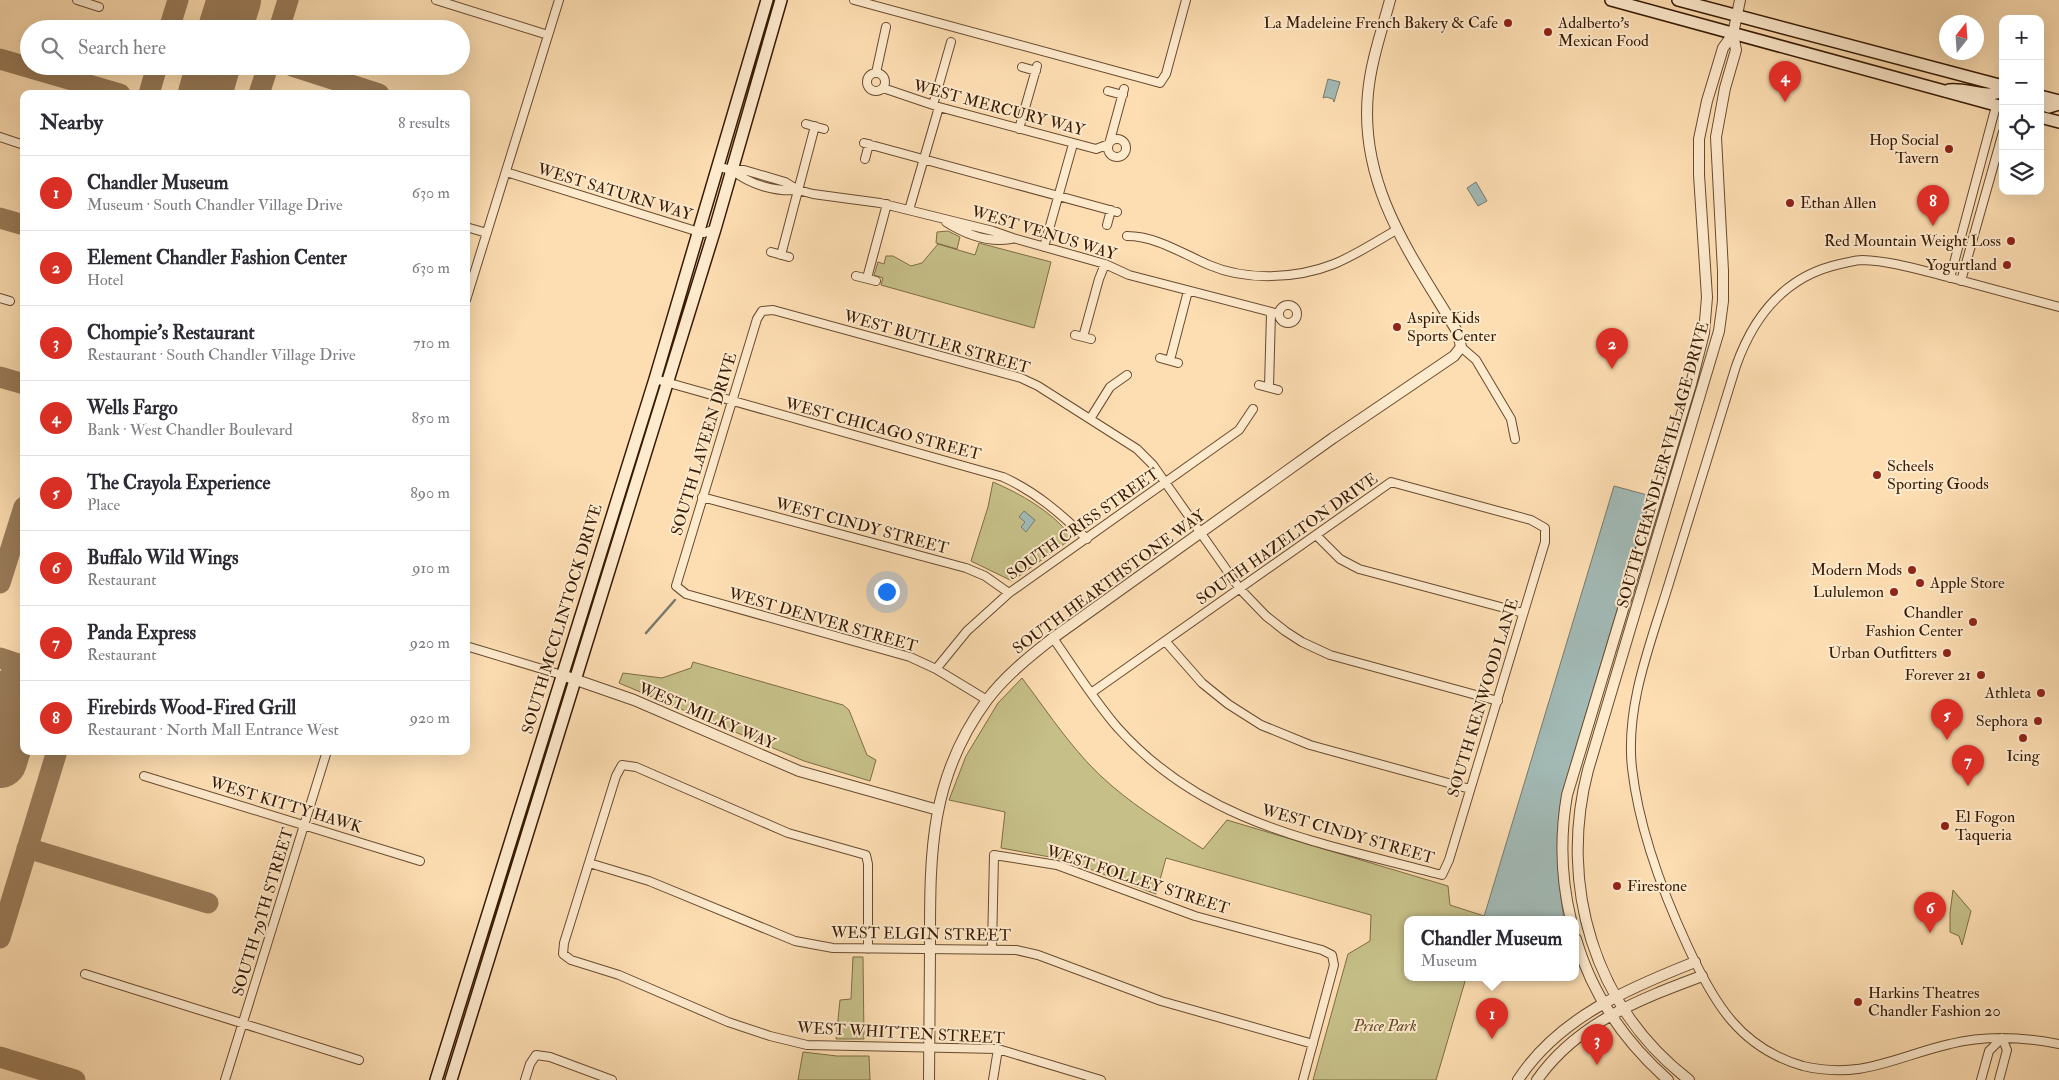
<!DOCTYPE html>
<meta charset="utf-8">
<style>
:root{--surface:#fff;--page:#f7f7f7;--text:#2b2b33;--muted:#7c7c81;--line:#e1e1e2;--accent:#d93025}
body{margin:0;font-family:"IM FELL Double Pica",serif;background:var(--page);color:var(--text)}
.controls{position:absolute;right:15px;top:15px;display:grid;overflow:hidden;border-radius:10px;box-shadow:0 5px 20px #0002}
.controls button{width:45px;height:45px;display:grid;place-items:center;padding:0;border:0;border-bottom:1px solid var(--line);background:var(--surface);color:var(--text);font:25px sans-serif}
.compass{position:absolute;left:1939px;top:15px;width:45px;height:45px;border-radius:50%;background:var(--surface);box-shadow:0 5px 20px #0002;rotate:17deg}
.you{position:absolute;left:886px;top:591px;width:18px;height:18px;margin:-12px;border:4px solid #fff;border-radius:50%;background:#1a73e8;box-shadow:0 0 0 8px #1a73e833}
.badge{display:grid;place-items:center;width:32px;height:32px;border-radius:50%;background:var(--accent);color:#fff;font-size:16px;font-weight:700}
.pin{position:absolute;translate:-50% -41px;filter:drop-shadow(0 1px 2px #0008)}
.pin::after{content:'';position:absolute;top:26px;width:18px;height:15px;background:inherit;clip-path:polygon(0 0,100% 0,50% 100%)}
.popup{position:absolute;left:1404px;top:916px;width:175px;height:65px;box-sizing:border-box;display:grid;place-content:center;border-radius:10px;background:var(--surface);filter:drop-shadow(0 1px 4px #0005);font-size:16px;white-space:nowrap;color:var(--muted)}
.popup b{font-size:19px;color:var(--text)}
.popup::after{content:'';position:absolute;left:50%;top:100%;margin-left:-10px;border:10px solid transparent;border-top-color:var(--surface)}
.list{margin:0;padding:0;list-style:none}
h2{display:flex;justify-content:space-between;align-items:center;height:65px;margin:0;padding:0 20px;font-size:21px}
h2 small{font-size:16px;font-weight:400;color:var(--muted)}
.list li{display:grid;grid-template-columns:32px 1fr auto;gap:15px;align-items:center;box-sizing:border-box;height:75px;padding:0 20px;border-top:1px solid var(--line)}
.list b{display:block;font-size:19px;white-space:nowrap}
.list p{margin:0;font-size:16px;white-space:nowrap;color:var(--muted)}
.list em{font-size:16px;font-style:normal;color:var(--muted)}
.icon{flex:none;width:28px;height:28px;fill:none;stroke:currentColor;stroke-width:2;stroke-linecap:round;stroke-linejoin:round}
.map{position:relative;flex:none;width:2059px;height:1080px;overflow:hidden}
.search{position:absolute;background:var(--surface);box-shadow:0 5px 20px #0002;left:20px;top:20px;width:450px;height:55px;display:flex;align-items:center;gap:12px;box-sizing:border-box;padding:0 18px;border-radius:28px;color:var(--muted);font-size:19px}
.panel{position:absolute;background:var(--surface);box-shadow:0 5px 20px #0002;left:20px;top:90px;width:450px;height:665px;border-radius:10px}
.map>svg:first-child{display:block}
</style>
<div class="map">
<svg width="2059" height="1080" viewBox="0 0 2059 1080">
<rect width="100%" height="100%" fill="#fddeb2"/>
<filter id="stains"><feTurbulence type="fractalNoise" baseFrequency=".004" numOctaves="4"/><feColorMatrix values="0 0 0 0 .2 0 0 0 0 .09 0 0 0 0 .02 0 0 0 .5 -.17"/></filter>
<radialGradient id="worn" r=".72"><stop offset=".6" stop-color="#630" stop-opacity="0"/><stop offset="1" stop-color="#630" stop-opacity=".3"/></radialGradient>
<path fill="#c6bf88" stroke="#7e6c46" d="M948,231L960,237L957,249L936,243L937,232Z
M979,243L1051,262L1034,328L881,285L883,278L874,275L878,262L884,264L886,256H893L911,266L922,263L938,244L975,255Z
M993,482C1021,494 1051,511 1070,535L1071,539L1012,581L971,561L988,507Z
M693,662L843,705L849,710L867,755L876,760L870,781L804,761L619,683L623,673L662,678L691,668Z
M1022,678C1050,715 1076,756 1112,786C1140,810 1172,829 1203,849L1227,820L1448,886L1450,905L1484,916L1483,920H1408V978H1466L1436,1080H1313L1348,954L1370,941L1371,915L1166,858L1156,894L1066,860L1001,848L1005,812L949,800L966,756L998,703Z
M1953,890L1971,911L1962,945L1959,936L1950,932V913Z
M853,957H863L864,1039H836L840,1000L851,999Z
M803,1052L837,1056H869L870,1080H798Z"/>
<path fill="#a2bab6" stroke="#777a6e" d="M1328,79L1340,82L1334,102L1333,99L1326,97L1323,98Z
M1476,182L1487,201L1478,206L1467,188Z
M1614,486L1651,496L1563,791C1556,837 1557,875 1564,920H1483Z
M1024,511L1035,520L1026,532L1021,527L1025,522L1019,517Z"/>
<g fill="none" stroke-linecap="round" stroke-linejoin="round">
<path stroke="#777a6e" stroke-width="2.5" d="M646,633L675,600"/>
<path stroke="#9a7c5a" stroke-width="21" d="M169,29L178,0
M279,29L288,0
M0,59L120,94
M292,66L379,94
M149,94L157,66
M259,94L268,66
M0,218L24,225
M0,377L24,384
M0,583L24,507
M0,658L24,666
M27,848L208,903
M0,938L57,751
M0,1057L75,1080"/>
<path stroke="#9a7c5a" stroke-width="54" d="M225,29L234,0
M205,94L213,66
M0,761L24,684"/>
<g stroke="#684b2f" stroke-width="10">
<path id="minor" d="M77,0L99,7
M436,0L548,35
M854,0L1160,83L1166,74L1186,0
M1022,67L1036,71
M867 82a9 9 0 1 1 18 0a9 9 0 1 1-18 0Z
M876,73L886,27
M883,88L939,107L1096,149L1109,144L1124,89
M1108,91L1123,95
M933,105L951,42
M806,124L824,129
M1019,129L1037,66
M0,137L24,145
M1108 148a9 9 0 1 1 18 0a9 9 0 1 1-18 0Z
M864,143L1117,212
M865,159L869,144
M719,167L732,170H744L785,182L798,190L813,194L880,203L993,231L1013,238L1105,264L1129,275L1279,314
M732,170C750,185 776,192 798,190
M506,172L699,232L704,233L715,229
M909,210L939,107
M946,222C965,234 988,243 1011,239
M1107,225L1111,210
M466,227L487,233
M1127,236C1156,236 1183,254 1209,265C1246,281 1296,279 1334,264C1356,255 1377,241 1398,229
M1044,247L1073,144
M771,252L789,257
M781,255L815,126
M856,276L876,281
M867,278L887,204
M1950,278L1996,106
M1961,281L2003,132
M0,298L10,301
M466,300L559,0
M1279 314a9 9 0 1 1 18 0a9 9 0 1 1-18 0Z
M2059,307C2022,297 1985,287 1948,277C1920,270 1892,261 1862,260C1855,260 1847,263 1840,264C1785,276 1754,315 1736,366C1714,437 1692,509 1670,580C1652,640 1625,704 1632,768C1639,830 1662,891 1688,947C1714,1003 1740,1048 1803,1066C1863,1080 1897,1056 1950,1044C1986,1035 2023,1037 2059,1044
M1075,335L1091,339
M1083,337L1099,279L1105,264
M1461,347L1476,360L1511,419L1515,439
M1160,358L1178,363
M1170,360L1188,291
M655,379L1003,477C1036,492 1060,513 1087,539
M1259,385L1278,390
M1269,387L1271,313
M1090,419L1110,387L1127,375
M702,497L966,568L985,576L1009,593
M1316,535L1340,559L1359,569L1523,613
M1053,638C1074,668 1093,699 1117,727C1206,827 1321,842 1442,875L1449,860L1545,542V528L1531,520L1391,482L1091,693
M1166,642L1202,683L1228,704L1261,725L1310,745L1470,789
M466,646L562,675
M936,669L967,631L1009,593L1239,430L1253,409
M987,700L936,669L910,657L686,594L676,586L757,319L762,311L773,310L1021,378L1038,386L1137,449L1153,465L1240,589L1266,616L1285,631L1302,642L1330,655L1498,701
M144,776L420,861
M589,863L649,881L795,941L833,948L1016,950L1038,955L1161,1001L1313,1044
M992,948L994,855L1057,865L1195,916L1322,950L1332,955L1334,965L1303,1080
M868,949V864L866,855L788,833L636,767L622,765L616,776L564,943L563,954L571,960L619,975L728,1022L770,1036L807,1045L998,1049L1101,1080
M85,974L359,1060
M225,1080L327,751
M525,1080L530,1064L536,1055L550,1057L612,1080
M993,1080L998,1049
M1981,1080L1989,1051L2002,1038
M1999,1080L2007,1050L2002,1038"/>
</g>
<g stroke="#684b2f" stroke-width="12">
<path id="tertiary" d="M562,675L634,700L799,771L938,810
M1571,920C1561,879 1560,836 1567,795L1691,384L1704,333L1707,297L1699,175V139L1707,101L1723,48L1733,34L1740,0
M1576,939C1592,994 1625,1042 1668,1080
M929,1080C929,1037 930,994 930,951C930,857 928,780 987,700C1005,676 1030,656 1053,638L1333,438L1454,356L1461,347L1458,333C1412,256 1359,187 1368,93C1371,61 1382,30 1390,0
M1518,1080C1558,1018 1629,988 1695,962
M1537,1080C1577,1023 1640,999 1702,976
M1689,1080C1594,1007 1558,885 1588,770L1719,331L1723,301V271L1716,137L1725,88L1736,50L1733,34"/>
</g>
<g stroke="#371a03" stroke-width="14">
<path id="secondary" d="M1611,0L2003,107
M1678,0L2003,86
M1949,90C1969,88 1985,99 2003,91
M2040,96L2059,101
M2040,104L2049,107L2059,104
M2040,117L2059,122
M436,1080L655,379L767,0
M451,1080L715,229L781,0"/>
</g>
<use href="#minor" stroke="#feeacd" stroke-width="8"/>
<use href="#tertiary" stroke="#feeacd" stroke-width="10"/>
<use href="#secondary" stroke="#feeacd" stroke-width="11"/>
</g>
<g fill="#8f2418" stroke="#feeacd" stroke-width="2">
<circle cx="1508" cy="23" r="5"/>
<circle cx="1548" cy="32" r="5"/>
<circle cx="1949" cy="149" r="5"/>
<circle cx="1790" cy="203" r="5"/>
<circle cx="2011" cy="241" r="5"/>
<circle cx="2007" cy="265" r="5"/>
<circle cx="1397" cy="327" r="5"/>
<circle cx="1877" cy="475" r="5"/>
<circle cx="1912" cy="570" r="5"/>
<circle cx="1920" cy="583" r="5"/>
<circle cx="1894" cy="592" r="5"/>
<circle cx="1973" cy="622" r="5"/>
<circle cx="1947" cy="653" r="5"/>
<circle cx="1981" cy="675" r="5"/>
<circle cx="2041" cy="693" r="5"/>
<circle cx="2038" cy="721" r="5"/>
<circle cx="2023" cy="738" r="5"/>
<circle cx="1945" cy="826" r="5"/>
<circle cx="1617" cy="886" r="5"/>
<circle cx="1858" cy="1002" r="5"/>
</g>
<g text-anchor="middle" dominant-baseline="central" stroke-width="4" stroke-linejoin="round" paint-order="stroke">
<g font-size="16" fill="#371a03" stroke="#feeacd" text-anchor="end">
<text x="1498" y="23">La Madeleine French Bakery &amp; Cafe</text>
<text x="1558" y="23" text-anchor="start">Adalberto’s<tspan x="1558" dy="18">Mexican Food</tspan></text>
<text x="1939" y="140">Hop Social<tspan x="1939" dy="18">Tavern</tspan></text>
<text x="1800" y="203" text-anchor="start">Ethan Allen</text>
<text x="2001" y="241">Red Mountain Weight Loss</text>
<text x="1997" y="265">Yogurtland</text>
<text x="1407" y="318" text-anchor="start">Aspire Kids<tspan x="1407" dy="18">Sports Center</tspan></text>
<text x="1887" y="466" text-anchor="start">Scheels<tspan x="1887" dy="18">Sporting Goods</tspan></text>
<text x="1902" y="570">Modern Mods</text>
<text x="1930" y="583" text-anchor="start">Apple Store</text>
<text x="1884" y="592">Lululemon</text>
<text x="1963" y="613">Chandler<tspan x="1963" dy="18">Fashion Center</tspan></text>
<text x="1937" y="653">Urban Outfitters</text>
<text x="1971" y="675">Forever 21</text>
<text x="2031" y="693">Athleta</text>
<text x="2028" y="721">Sephora</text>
<text x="2023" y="756" text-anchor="middle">Icing</text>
<text x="1955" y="817" text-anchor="start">El Fogon<tspan x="1955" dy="18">Taqueria</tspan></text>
<text x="1627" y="886" text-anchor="start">Firestone</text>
<text x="1868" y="993" text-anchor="start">Harkins Theatres<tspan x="1868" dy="18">Chandler Fashion 20</tspan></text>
</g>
<g font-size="16" fill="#371a03" stroke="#feeacd">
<text transform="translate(999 108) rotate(15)">WEST MERCURY WAY</text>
<text transform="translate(615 192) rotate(17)">WEST SATURN WAY</text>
<text transform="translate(1044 233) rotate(17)">WEST VENUS WAY</text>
<text transform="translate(937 342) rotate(16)">WEST BUTLER STREET</text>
<text transform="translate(883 429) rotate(15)">WEST CHICAGO STREET</text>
<text transform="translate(704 444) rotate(-73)">SOUTH LAVEEN DRIVE</text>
<text transform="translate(1663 465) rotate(-74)">SOUTH CHANDLER VILLAGE DRIVE</text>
<text transform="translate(1083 524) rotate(-35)">SOUTH CRISS STREET</text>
<text transform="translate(862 526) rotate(15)">WEST CINDY STREET</text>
<text transform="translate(1287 539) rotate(-35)">SOUTH HAZELTON DRIVE</text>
<text transform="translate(1109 582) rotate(-36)">SOUTH HEARTHSTONE WAY</text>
<text transform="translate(562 619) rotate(-73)">SOUTH MCCLINTOCK DRIVE</text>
<text transform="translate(823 620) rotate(16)">WEST DENVER STREET</text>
<text transform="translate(1483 698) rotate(-73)">SOUTH KENWOOD LANE</text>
<text transform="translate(707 716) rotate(23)">WEST MILKY WAY</text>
<text transform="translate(286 805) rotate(17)">WEST KITTY HAWK</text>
<text transform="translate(1348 834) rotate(16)">WEST CINDY STREET</text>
<text transform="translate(1138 880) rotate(18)">WEST FOLLEY STREET</text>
<text transform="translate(263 912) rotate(-73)">SOUTH 79TH STREET</text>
<text transform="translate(921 934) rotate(1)">WEST ELGIN STREET</text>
<text transform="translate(901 1033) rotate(3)">WEST WHITTEN STREET</text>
</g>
<g font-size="16" font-style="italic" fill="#624c2b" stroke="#feeacd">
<text x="1385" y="1026">Price Park</text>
</g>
</g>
<rect width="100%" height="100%" filter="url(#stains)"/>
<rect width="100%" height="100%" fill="url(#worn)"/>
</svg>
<div class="controls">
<button>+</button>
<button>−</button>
<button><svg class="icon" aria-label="locate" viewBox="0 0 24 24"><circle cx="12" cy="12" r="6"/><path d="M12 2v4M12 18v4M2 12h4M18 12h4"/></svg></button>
<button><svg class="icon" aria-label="layers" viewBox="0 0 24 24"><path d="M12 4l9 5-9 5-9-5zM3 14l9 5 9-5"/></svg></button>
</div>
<svg class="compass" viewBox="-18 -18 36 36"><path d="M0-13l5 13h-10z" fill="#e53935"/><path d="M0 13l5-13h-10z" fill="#7c7c81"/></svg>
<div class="you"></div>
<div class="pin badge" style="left:1492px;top:1039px">1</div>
<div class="popup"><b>Chandler Museum</b>Museum</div>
<div class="pin badge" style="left:1612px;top:369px">2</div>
<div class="pin badge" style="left:1597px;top:1065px">3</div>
<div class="pin badge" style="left:1785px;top:102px">4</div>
<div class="pin badge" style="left:1947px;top:740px">5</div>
<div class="pin badge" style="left:1930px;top:933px">6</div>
<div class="pin badge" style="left:1968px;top:786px">7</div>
<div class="pin badge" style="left:1933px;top:226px">8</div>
<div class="search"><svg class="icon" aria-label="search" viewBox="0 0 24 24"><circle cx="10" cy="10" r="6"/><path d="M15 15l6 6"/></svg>Search here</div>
<section class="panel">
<h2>Nearby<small>8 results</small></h2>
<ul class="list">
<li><span class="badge">1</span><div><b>Chandler Museum</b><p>Museum · South Chandler Village Drive</p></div><em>630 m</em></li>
<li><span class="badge">2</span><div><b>Element Chandler Fashion Center</b><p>Hotel</p></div><em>630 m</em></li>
<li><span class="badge">3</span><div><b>Chompie's Restaurant</b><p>Restaurant · South Chandler Village Drive</p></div><em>710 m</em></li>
<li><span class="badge">4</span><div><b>Wells Fargo</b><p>Bank · West Chandler Boulevard</p></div><em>850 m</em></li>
<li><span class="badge">5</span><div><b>The Crayola Experience</b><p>Place</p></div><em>890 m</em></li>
<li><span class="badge">6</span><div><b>Buffalo Wild Wings</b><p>Restaurant</p></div><em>910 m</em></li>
<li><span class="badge">7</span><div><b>Panda Express</b><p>Restaurant</p></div><em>920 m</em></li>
<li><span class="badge">8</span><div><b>Firebirds Wood-Fired Grill</b><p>Restaurant · North Mall Entrance West</p></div><em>920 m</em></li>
</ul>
</section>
</div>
